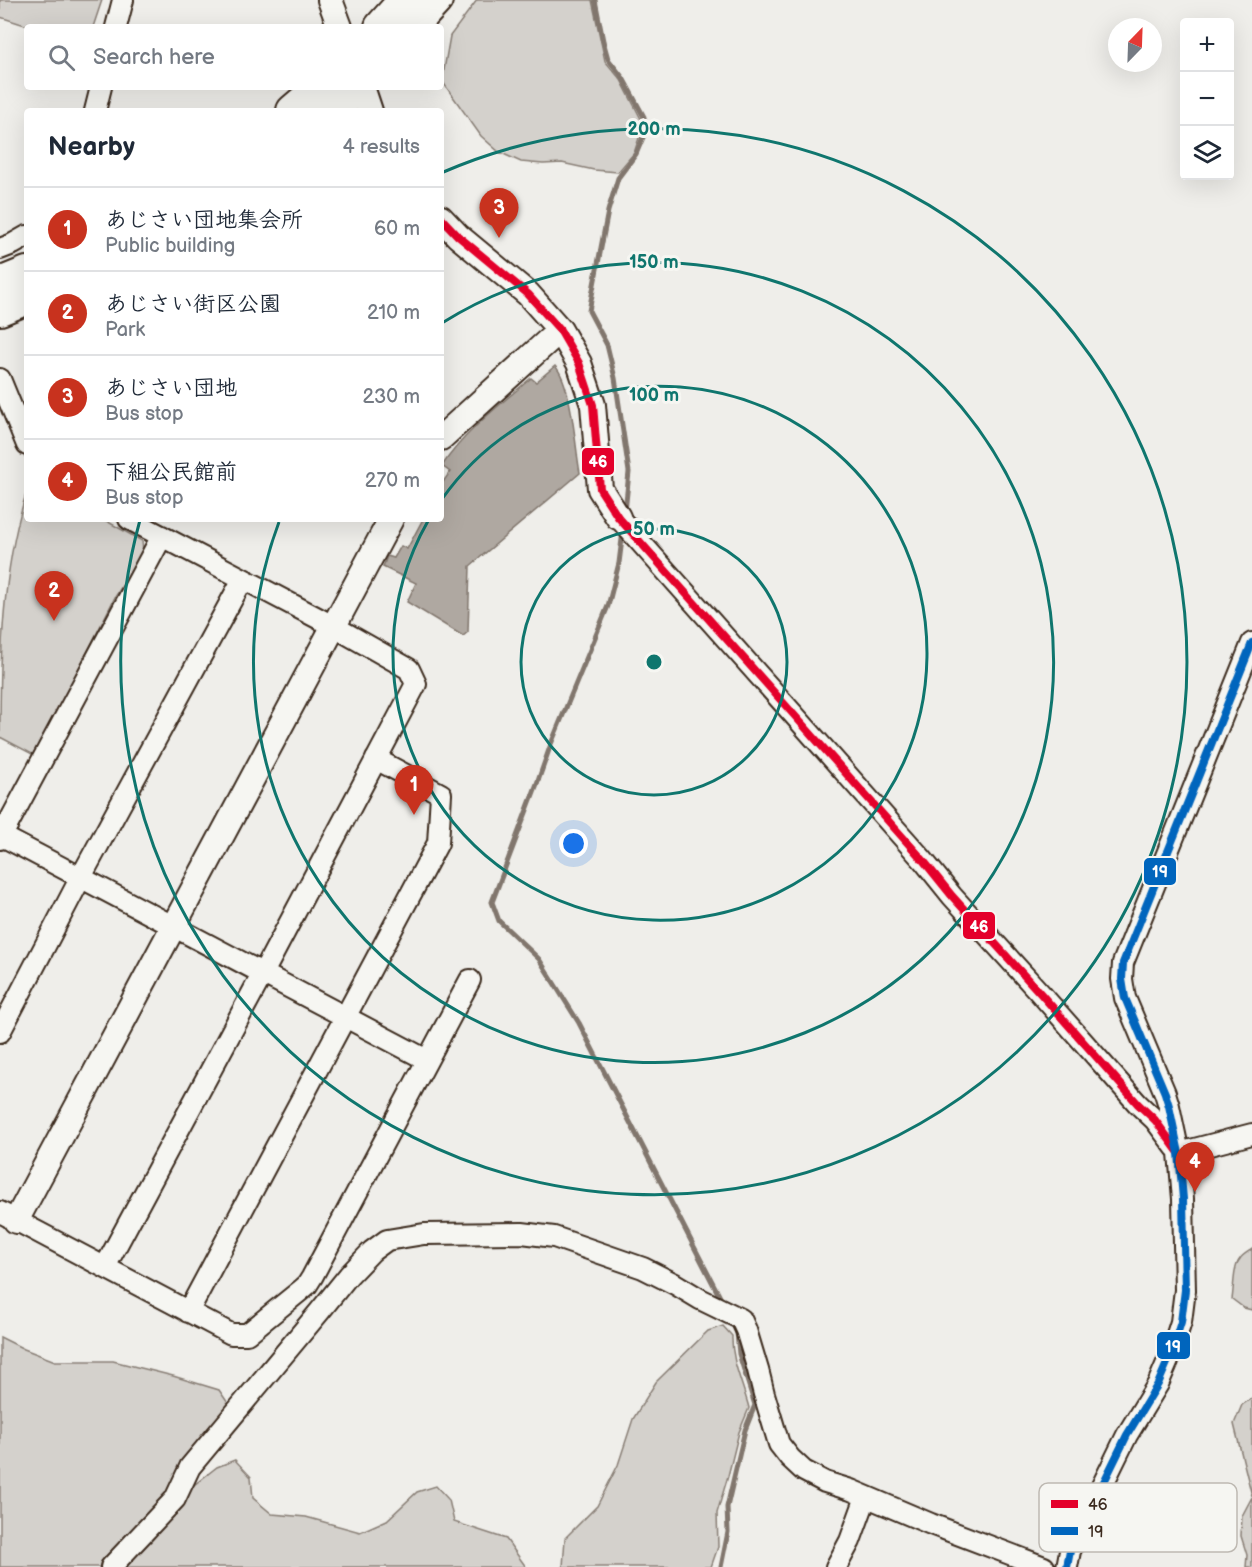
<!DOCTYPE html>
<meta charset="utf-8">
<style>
:root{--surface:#fff;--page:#f2f2f3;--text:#1f2937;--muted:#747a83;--line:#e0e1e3;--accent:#c8321e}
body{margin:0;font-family:"Balsamiq Sans","Klee One",sans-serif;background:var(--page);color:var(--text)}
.controls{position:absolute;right:18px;top:18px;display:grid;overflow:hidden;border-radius:6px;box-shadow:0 6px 24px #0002}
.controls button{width:54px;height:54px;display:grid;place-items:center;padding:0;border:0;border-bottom:2px solid var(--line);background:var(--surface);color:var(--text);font:30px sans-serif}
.compass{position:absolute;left:1108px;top:18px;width:54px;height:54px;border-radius:50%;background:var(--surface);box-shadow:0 6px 24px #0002;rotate:23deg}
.you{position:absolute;left:574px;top:844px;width:21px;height:21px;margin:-15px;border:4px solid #fff;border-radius:50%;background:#1a73e8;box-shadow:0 0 0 9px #1a73e833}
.badge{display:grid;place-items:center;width:39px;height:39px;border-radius:50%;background:var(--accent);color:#fff;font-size:20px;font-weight:700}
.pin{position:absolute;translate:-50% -50px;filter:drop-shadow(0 2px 3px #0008)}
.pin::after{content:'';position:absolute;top:32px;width:21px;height:18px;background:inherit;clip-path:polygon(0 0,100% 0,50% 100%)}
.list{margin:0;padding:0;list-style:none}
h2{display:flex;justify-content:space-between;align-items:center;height:78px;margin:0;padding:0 24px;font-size:26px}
h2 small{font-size:20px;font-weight:400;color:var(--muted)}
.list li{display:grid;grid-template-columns:39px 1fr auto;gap:18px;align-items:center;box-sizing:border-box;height:84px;padding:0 24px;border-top:2px solid var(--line)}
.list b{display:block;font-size:22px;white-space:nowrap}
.list p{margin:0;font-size:20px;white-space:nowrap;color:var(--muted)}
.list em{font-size:20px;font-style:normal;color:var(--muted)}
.icon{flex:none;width:33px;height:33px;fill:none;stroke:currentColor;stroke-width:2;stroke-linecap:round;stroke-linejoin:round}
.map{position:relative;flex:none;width:1252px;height:1567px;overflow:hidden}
.search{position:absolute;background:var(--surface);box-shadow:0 6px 24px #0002;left:24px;top:24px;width:420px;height:66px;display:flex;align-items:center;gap:15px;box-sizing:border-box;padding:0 21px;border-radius:6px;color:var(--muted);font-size:22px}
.panel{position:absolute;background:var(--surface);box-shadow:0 6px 24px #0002;left:24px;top:108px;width:420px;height:414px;border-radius:6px}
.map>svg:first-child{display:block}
</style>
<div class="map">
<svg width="1252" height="1567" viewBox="0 0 1252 1567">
<rect width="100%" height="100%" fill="#efeeea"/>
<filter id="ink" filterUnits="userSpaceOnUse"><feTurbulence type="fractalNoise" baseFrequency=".0167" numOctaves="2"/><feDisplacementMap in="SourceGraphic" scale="12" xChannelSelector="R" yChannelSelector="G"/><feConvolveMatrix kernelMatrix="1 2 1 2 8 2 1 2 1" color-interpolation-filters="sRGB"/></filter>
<g filter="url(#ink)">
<path fill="#d4d1cc" stroke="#887e75" stroke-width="1.5" d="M0,0H102L93,27H31L0,17Z
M477,0H592L605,61L621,80L641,119L640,135L634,153L618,172L594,170L562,163L543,164L521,162L499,152L481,136L442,81L450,36Z
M27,491V519H103L142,541L143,552L115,597L62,702L34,755L0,737C0,657 2,568 27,491Z
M1252,1249V1310L1244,1308L1232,1299C1234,1288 1233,1267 1240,1259C1242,1255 1248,1252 1252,1249Z
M723,1326L732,1336C731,1361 743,1384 749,1408L739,1432L728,1476L717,1513L718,1547L711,1567H563L565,1538L597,1506L618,1465L633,1419L656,1382L708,1331Z
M0,1337L24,1349L55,1361H113L173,1376L219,1390L230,1406L170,1497L104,1567H0Z
M1252,1398V1496L1234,1424L1242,1405Z
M235,1460L251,1477L253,1498L272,1514L306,1517L360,1532L387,1520L417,1492L436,1486L449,1500L454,1522L506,1539L526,1567H123L152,1540L180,1506L194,1485L217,1467Z
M1252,1497V1567H1246L1247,1555L1241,1536L1242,1516Z"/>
<path fill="#afa8a1" stroke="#81766d" stroke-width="1.5" d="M555,366C572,384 575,447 580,473L470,566L468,632L463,636L407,602L416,583L383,567L387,556L394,558L401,546L407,549L423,519H441V485L450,472L442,466C465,431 500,405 531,378L536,382Z"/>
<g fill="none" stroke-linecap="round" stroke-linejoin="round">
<path stroke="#81766d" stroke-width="5" d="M595,0L603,41L608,59L623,78L644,117V135L636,154L618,178L608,211L589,311L607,345L615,378L629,472L625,512
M623,531L619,563L608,606L551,744L538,781L492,902L499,921L539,959L579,1023L723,1303
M721,1567L728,1532L727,1507L745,1430L755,1405L739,1354L737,1332L735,1328"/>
<g stroke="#3b2a1e" stroke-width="24">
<path id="minor" d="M116,27L123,0
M95,111L101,87
M0,249L13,244L27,236
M0,379L27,445
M618,517L923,860L952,896L1040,993L1138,1104L1155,1120L1176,1148
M2,836L427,1060
M0,839L162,536
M0,1032L81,877L243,579
M1179,1153L1252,1134
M0,1212L231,1334H247L300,1291L307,1285L312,1277L470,980
M105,1267L263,973L416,684L409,669L333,626L129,519
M188,1312L438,843L441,794L376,759
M111,1567L175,1499L190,1467L320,1311L349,1275L372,1251L387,1240L424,1234L522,1233L554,1237L643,1268L675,1284L700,1299L741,1319L746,1330L758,1370L764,1394L779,1444L790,1458L804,1471L825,1482L851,1490L931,1524L1044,1567
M836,1567L850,1541L866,1497
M1067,1567L1070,1551L1127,1435L1158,1384L1170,1356L1181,1322L1185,1290L1183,1199L1179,1153L1169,1106L1165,1093L1125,998L1122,979L1123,963L1252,643"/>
</g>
<g stroke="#3b2a1e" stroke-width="28">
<path id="tertiary" d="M330,0L340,27
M362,87L370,111
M441,218L458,236L528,294L560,330L579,363L593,405L600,489L618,517
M441,438L560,330
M16,1221L391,519"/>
</g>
<g stroke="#3b2a1e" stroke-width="36">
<path id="trunk" d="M381,27L405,0
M411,27L436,0
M293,111L321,87
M333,111L357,87
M0,284L27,273
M0,309L27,298"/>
</g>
<use href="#minor" stroke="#f6f6f2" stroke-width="20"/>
<use href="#tertiary" stroke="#f6f6f2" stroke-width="24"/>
<use href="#trunk" stroke="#f6f6f2" stroke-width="32"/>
<g stroke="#f6f6f2" stroke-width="12">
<path id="bus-1" d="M441,218L458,236L528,294L560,330L579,363L593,405L600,489L618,517L923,860L952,896L1040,993L1138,1104L1155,1120L1179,1153"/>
</g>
<g stroke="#f6f6f2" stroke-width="12">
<path id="bus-2" d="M1067,1567L1070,1551L1127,1435L1158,1384L1170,1356L1181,1322L1185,1290L1183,1199L1179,1153L1169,1106L1165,1093L1125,998L1122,979L1123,963L1252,643"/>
</g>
<use href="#bus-1" stroke="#e4002b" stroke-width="8"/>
<use href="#bus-2" stroke="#0065bd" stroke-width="8"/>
</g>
</g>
<g fill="none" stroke="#0f766e" stroke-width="3">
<circle cx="654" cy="662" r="133"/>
<path d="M442 499A267 267 0 1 1 428 521"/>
<path d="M442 323A400 400 0 1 1 279 522"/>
<path d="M441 173A533 533 0 1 1 140 520"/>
</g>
<rect x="1039" y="1483" width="198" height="69" rx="9" fill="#f6f6f2" stroke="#beb9b2" stroke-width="1.5"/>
<rect x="1051" y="1500" width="27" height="8" fill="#e4002b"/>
<rect x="1051" y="1527" width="27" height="8" fill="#0065bd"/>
<g font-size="16" fill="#3b2a1e">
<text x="1088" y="1510">46</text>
<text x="1088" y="1537">19</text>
</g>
<circle cx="654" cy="662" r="9" fill="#0f766e" stroke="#f6f6f2" stroke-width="3"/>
<g font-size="18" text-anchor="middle" font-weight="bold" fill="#0f766e" stroke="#f6f6f2" stroke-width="6" stroke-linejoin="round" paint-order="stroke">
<text x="654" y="135">200 m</text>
<text x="654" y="268">150 m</text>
<text x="654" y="401">100 m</text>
<text x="654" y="535">50 m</text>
</g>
<g stroke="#f6f6f2" stroke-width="2">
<rect x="581" y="447" width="34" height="29" rx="6" fill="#e4002b"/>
<rect x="1143" y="857" width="34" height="29" rx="6" fill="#0065bd"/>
<rect x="962" y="911" width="34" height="29" rx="6" fill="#e4002b"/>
<rect x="1156" y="1331" width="35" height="29" rx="6" fill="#0065bd"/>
</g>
<g font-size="16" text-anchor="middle" font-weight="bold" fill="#fff">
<text x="598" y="467">46</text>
<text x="1160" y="877">19</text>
<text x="979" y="932">46</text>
<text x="1173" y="1352">19</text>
</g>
</svg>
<div class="controls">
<button>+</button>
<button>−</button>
<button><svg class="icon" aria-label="layers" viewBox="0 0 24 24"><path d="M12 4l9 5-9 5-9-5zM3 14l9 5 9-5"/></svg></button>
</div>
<svg class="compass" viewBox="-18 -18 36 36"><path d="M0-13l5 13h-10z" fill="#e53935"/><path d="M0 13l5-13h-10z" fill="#747a83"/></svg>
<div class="you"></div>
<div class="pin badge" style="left:414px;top:815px">1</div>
<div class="pin badge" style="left:54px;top:621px">2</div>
<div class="pin badge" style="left:499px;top:238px">3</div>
<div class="pin badge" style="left:1195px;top:1192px">4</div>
<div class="search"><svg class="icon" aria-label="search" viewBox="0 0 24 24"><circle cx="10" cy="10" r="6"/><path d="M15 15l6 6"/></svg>Search here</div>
<section class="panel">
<h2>Nearby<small>4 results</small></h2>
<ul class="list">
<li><span class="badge">1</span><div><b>あじさい団地集会所</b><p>Public building</p></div><em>60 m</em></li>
<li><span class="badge">2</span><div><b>あじさい街区公園</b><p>Park</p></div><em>210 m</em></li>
<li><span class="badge">3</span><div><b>あじさい団地</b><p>Bus stop</p></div><em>230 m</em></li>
<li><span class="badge">4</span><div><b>下組公民館前</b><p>Bus stop</p></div><em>270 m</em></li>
</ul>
</section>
</div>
